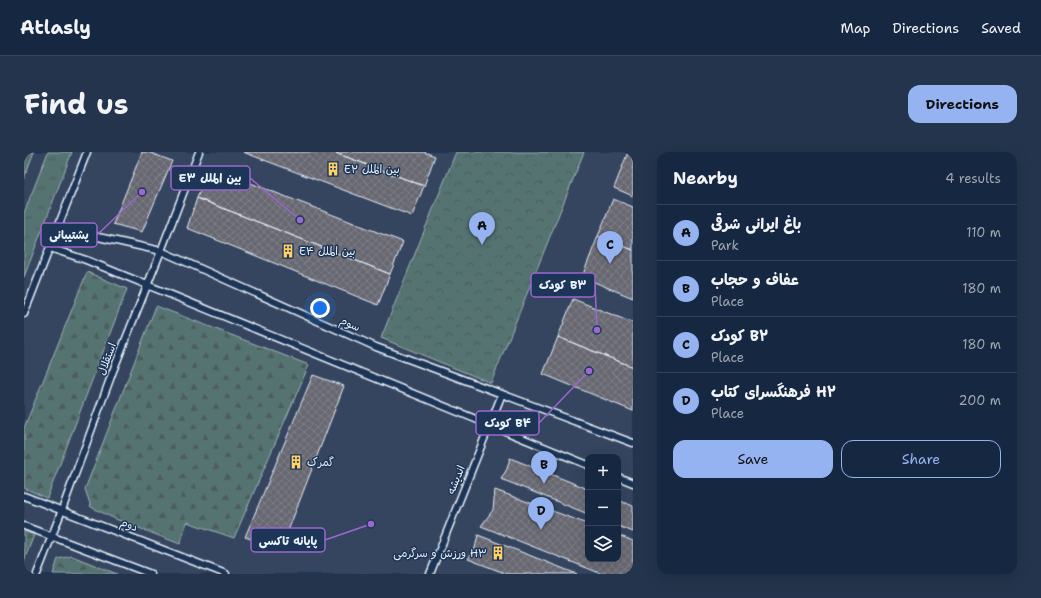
<!DOCTYPE html>
<meta charset="utf-8">
<style>
:root{--surface:#162841;--page:#23344c;--text:#f1f3f6;--muted:#9ea6b1;--line:#35445a;--accent:#95b2f1}
body{margin:0;font-family:"Shantell Sans","Playpen Sans Arabic",sans-serif;background:var(--page);color:var(--text)}
.controls{position:absolute;right:12px;bottom:12px;display:grid;overflow:hidden;border-radius:8px;box-shadow:0 4px 16px #0002}
.controls button{width:36px;height:36px;display:grid;place-items:center;padding:0;border:0;border-bottom:1px solid var(--line);background:var(--surface);color:var(--text);font:20px sans-serif}
.you{position:absolute;left:296px;top:156px;width:14px;height:14px;margin:-10px;border:3px solid #fff;border-radius:50%;background:#1a73e8;box-shadow:0 0 0 6px #1a73e833}
.badge{display:grid;place-items:center;width:26px;height:26px;border-radius:50%;background:var(--accent);color:#111;font-size:13px;font-weight:700}
.pin{position:absolute;translate:-50% -33px;filter:drop-shadow(0 1px 2px #0008)}
.pin::after{content:'';position:absolute;top:21px;width:14px;height:12px;background:inherit;clip-path:polygon(0 0,100% 0,50% 100%)}
.list{margin:0;padding:0;list-style:none}
h2{display:flex;justify-content:space-between;align-items:center;height:52px;margin:0;padding:0 16px;font-size:17px}
h2 small{font-size:13px;font-weight:400;color:var(--muted)}
.list li{display:grid;grid-template-columns:26px 1fr auto;gap:12px;align-items:center;box-sizing:border-box;height:56px;padding:0 16px;border-top:1px solid var(--line)}
.list b{display:block;font-size:15px;white-space:nowrap}
.list p{margin:0;font-size:13px;white-space:nowrap;color:var(--muted)}
.list em{font-size:13px;font-style:normal;color:var(--muted)}
.actions{display:flex;gap:8px;padding:12px 16px}
.actions a{flex:1;padding:9px 0;border:1px solid var(--accent);border-radius:12px;text-align:center;font-size:14px;color:var(--accent)}
.actions .main{background:var(--accent);color:#111}
.icon{flex:none;width:22px;height:22px;fill:none;stroke:currentColor;stroke-width:2;stroke-linecap:round;stroke-linejoin:round}
.map{position:relative;flex:none;width:609px;height:422px;overflow:hidden;border-radius:12px}
header{display:flex;align-items:center;gap:24px;box-sizing:border-box;height:56px;padding:0 20px;background:var(--surface);border-bottom:1px solid var(--line)}
header strong{font-size:19px}
nav{display:flex;gap:22px;margin-inline-start:auto;font-size:14px}
.intro{display:flex;align-items:center;justify-content:space-between;box-sizing:border-box;height:96px;padding:0 24px}
h1{margin:0;font-size:28px}
.button{padding:10px 18px;border-radius:12px;background:var(--accent);color:#111;font-size:14px;font-weight:700}
main{display:flex;gap:24px;padding:0 24px}
aside{flex:1;background:var(--surface);border-radius:12px;box-shadow:0 4px 16px #0002}
.map>svg:first-child{display:block}
</style>
<header>
<strong>Atlasly</strong>
<nav><a>Map</a><a>Directions</a><a>Saved</a></nav>
</header>
<div class="intro"><h1>Find us</h1><a class="button">Directions</a></div>
<main>
<div class="map">
<svg width="609" height="422" viewBox="0 0 609 422">
<defs>
<pattern id="grass-tufts" width="24" height="20" patternUnits="userSpaceOnUse"><rect width="24" height="20" fill="#557371"/><path d="M3 7l-1-3M5 7V3M7 7l1-3M15 17l-1-3M17 17v-4M19 17l1-3" fill="none" stroke="#4d5b5c"/></pattern>
<pattern id="forest-firs" width="22" height="20" patternUnits="userSpaceOnUse"><rect width="22" height="20" fill="#557371"/><path d="M5 1l3.5 6h-7zM16 11l3.5 6h-7z" fill="#4d5b5c"/></pattern>
<pattern id="park-crowns" width="20" height="18" patternUnits="userSpaceOnUse"><rect width="20" height="18" fill="#557371"/><path d="M2 6a3 3 0 1 1 6 0M12 15a3 3 0 1 1 6 0" fill="none" stroke="#4d5b5c"/></pattern>
<pattern id="building-cross-hatch" width="8" height="8" patternUnits="userSpaceOnUse"><rect width="8" height="8" fill="#686872"/><path d="M0 0l8 8M0 8l8-8" fill="none" stroke="#7e7e87"/></pattern>
</defs>
<rect width="100%" height="100%" fill="#1d3557"/>
<filter id="ink" filterUnits="userSpaceOnUse"><feTurbulence type="fractalNoise" baseFrequency=".025" numOctaves="2"/><feDisplacementMap in="SourceGraphic" scale="8" xChannelSelector="R" yChannelSelector="G"/><feConvolveMatrix kernelMatrix="1 2 1 2 8 2 1 2 1" color-interpolation-filters="sRGB"/></filter>
<g filter="url(#ink)">
<path fill="#34445f" fill-rule="evenodd" d="M0,0H609V422H0ZM564,305H594V407H564Z"/>
<path fill="url(#grass-tufts)" stroke="#9eb2b4" d="M0,0H10L0,26Z
M24,0H48L0,125V61Z"/>
<path fill="url(#forest-firs)" stroke="#9eb2b4" d="M63,120L103,137L23,346L0,336V276Z
M132,154L285,213L210,386L163,370L156,392L89,366L67,355L61,337Z
M0,379L10,383L0,409Z
M48,404L93,422H29L34,407Z"/>
<path fill="url(#park-crowns)" stroke="#9eb2b4" d="M432,0H560L467,231L357,186Z"/>
<path fill="url(#building-cross-hatch)" stroke="#e8f1f8" d="M118,0H124L148,9L118,80L89,72Z
M219,0H309L400,34L388,64Z
M309,0H400L411,4L400,34Z
M604,0H609V44L590,36Z
M185,15L379,90L366,122L173,46Z
M173,46L366,122L354,153L163,76Z
M589,47L609,55V98L574,84Z
M574,84L609,98V146L558,125Z
M549,147L609,171V215L534,185Z
M534,185L609,215V259L519,222Z
M289,223L320,234L257,397L221,385Z
M486,306L564,337V362L477,327L483,317Z
M471,338L564,372V407H594V383L609,389V422H578L457,374L469,358Z
M594,348L609,354V380L594,374Z
M454,383L553,422H483L444,407L451,396Z"/>
<g fill="none" stroke-linecap="round" stroke-linejoin="round">
<g stroke="#e8f1f8" stroke-width="9">
<path id="lane" d="M34,76L137,99L352,195L609,291
M26,96L62,108L564,313
M0,162L63,0
M594,325L609,331
M0,344L202,422
M0,374L127,422
M13,422L38,358L89,219L137,99L175,0
M406,422L478,242"/>
</g>
<use href="#lane" stroke="#1d3557" stroke-width="6"/>
</g>
</g>
<defs>
<g id="building-bare" transform="scale(1.08)"><path d="M-4-6H4V6H1V3H-1V6H-4ZM-2.5-4.3h1.7v1.8h-1.7ZM.8-4.3h1.7v1.8H.8ZM-2.5-1h1.7V.8h-1.7ZM.8-1h1.7V.8H.8Z" fill="#ffd166" stroke="#1d3557" stroke-width="2.5" paint-order="stroke"/></g>
</defs>
<g fill-rule="evenodd">
<use href="#building-bare" x="309" y="17"/>
<use href="#building-bare" x="264" y="99"/>
<use href="#building-bare" x="272" y="310"/>
<use href="#building-bare" x="474" y="401"/>
</g>
<g text-anchor="middle" dominant-baseline="central" stroke-width="3" stroke-linejoin="round" paint-order="stroke">
<g font-size="11" fill="#e8f1f8" stroke="#1d3557" text-anchor="start">
<text x="320" y="17">E۲ بین الملل</text>
<text x="275" y="99">E۴ بین الملل</text>
<text x="283" y="310">گمرک</text>
<text x="463" y="401" text-anchor="end">ورزش و سرگرمی H۳</text>
</g>
<g font-size="11" fill="#e8f1f8" stroke="#1d3557">
<text transform="translate(326 172) rotate(24)">سوم</text>
<text transform="translate(83 207) rotate(-69)">استقلال</text>
<text transform="translate(432 328) rotate(-68)">اندیشه</text>
<text transform="translate(105 373) rotate(21)">دوم</text>
</g>
</g>
<path fill="none" stroke="#9c67d0" stroke-width="1.5" d="M276 68L226 26M118 40L73 83M573 178L571 133M565 219L515 271M347 372L301 388"/>
<g fill="#9c67d0" stroke="#1d3557" stroke-width="1.5">
<circle cx="276" cy="68" r="4"/>
<circle cx="118" cy="40" r="4"/>
<circle cx="573" cy="178" r="4"/>
<circle cx="565" cy="219" r="4"/>
<circle cx="347" cy="372" r="4"/>
</g>
<g fill="#1d3557" stroke="#9c67d0" stroke-width="1.5">
<rect x="147" y="14" width="79" height="24" rx="4"/>
<rect x="17" y="71" width="56" height="24" rx="4"/>
<rect x="507" y="121" width="64" height="24" rx="4"/>
<rect x="452" y="259" width="63" height="24" rx="4"/>
<rect x="227" y="376" width="74" height="24" rx="4"/>
</g>
<g font-size="12" text-anchor="middle" font-weight="bold" fill="#e8f1f8">
<text x="186" y="30">E۳ بین الملل</text>
<text x="45" y="87">پشتیبانی</text>
<text x="539" y="137">کودک B۳</text>
<text x="484" y="275">کودک B۴</text>
<text x="264" y="393">پایانه تاکسی</text>
</g>
</svg>
<div class="controls">
<button>+</button>
<button>−</button>
<button><svg class="icon" aria-label="layers" viewBox="0 0 24 24"><path d="M12 4l9 5-9 5-9-5zM3 14l9 5 9-5"/></svg></button>
</div>
<div class="you"></div>
<div class="pin badge" style="left:458px;top:93px">A</div>
<div class="pin badge" style="left:520px;top:332px">B</div>
<div class="pin badge" style="left:586px;top:112px">C</div>
<div class="pin badge" style="left:517px;top:378px">D</div>
</div>
<aside>
<h2>Nearby<small>4 results</small></h2>
<ul class="list">
<li><span class="badge">A</span><div><b>باغ ایرانی شرقی</b><p>Park</p></div><em>110 m</em></li>
<li><span class="badge">B</span><div><b>عفاف و حجاب</b><p>Place</p></div><em>180 m</em></li>
<li><span class="badge">C</span><div><b>کودک B۲</b><p>Place</p></div><em>180 m</em></li>
<li><span class="badge">D</span><div><b>فرهنگسرای کتاب H۲</b><p>Place</p></div><em>200 m</em></li>
</ul>
<div class="actions"><a class="main">Save</a><a>Share</a></div>
</aside>
</main>
